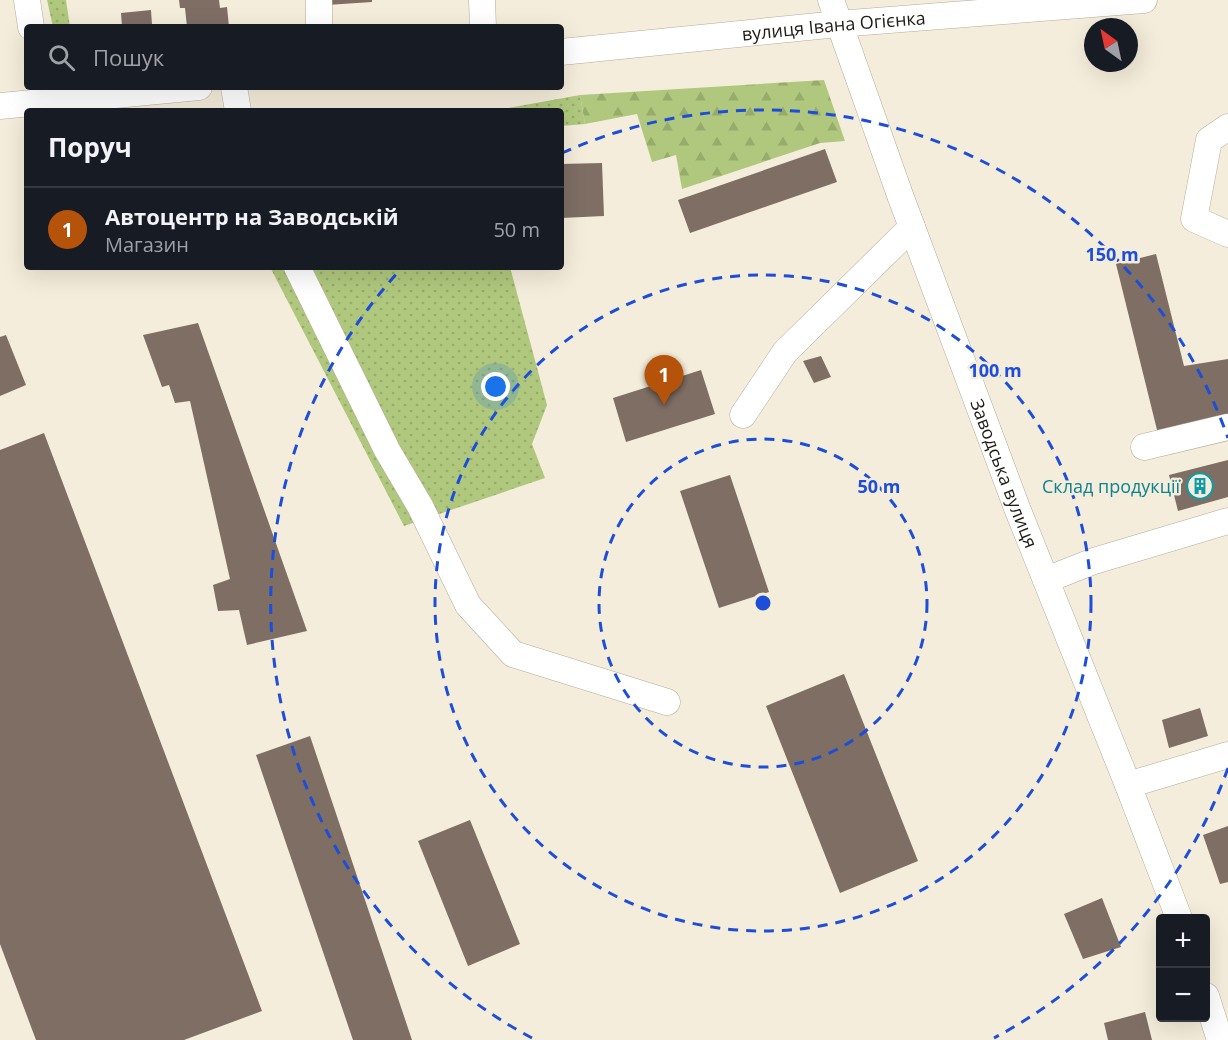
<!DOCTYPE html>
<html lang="uk">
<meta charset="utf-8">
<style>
:root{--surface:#171b24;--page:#242831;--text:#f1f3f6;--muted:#9ea1a6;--line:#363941;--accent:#b45309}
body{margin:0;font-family:"Open Sans",sans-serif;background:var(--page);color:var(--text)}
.controls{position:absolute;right:18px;bottom:18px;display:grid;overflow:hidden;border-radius:6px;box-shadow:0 6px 24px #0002}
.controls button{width:54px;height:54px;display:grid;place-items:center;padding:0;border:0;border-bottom:2px solid var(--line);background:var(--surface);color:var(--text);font:30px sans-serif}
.compass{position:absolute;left:1084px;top:18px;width:54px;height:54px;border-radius:50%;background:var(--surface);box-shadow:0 6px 24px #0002;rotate:327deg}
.you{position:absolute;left:496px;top:387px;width:21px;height:21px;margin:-15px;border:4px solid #fff;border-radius:50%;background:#1a73e8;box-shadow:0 0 0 9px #1a73e833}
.badge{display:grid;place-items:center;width:39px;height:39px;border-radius:50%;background:var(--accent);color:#fff;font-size:20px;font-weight:700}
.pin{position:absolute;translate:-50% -50px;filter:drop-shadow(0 2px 3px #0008)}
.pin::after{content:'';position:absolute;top:32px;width:21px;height:18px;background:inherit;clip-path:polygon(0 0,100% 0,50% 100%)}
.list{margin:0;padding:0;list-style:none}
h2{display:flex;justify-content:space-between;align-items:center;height:78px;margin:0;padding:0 24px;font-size:26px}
h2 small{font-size:20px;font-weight:400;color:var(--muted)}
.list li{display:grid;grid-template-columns:39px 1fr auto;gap:18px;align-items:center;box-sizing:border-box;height:84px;padding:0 24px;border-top:2px solid var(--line)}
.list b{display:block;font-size:22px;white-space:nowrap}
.list p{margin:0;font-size:20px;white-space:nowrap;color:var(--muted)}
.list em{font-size:20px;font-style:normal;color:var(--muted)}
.icon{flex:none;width:33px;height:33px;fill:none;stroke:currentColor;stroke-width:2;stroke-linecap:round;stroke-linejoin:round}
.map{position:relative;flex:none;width:1228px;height:1040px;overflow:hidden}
.search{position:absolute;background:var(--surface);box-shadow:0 6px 24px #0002;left:24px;top:24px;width:540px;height:66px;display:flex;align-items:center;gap:15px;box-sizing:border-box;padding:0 21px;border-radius:6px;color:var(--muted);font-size:22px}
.panel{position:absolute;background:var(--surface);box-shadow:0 6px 24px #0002;left:24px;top:108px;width:540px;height:162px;border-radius:6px}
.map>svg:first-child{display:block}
</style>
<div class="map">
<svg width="1228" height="1040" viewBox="0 0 1228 1040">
<defs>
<pattern id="grass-dots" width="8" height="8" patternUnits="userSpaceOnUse" patternTransform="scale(1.5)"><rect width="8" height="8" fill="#b0c87d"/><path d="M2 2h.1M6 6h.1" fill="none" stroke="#97ab6b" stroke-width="1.8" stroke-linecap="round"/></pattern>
<pattern id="forest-firs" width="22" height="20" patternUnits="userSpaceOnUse" patternTransform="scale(1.5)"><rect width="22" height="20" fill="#b0c87d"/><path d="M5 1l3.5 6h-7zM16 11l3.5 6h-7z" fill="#97ab6b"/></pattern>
</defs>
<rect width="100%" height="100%" fill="#f5eddb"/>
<path fill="url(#grass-dots)" d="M47,0H66L70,27H53Z
M580,95L585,124L561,126V111H492Z
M270,267H510L547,405L532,444L545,478L404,526Z"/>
<path fill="url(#forest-firs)" d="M824,80L845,141L820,143L682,189L676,155L652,162L637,114L585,124L580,95Z"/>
<path fill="#7e6e64" d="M179,0H219L220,8L227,7L229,27H187L185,8H180Z
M327,0H372V2L327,5Z
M151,10L152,25H158L159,27H122L121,13Z
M825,149L837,182L690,233L678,200Z
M602,163L604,216L561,218V164Z
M1156,254L1184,366L1228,359V416L1158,434L1116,264Z
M198,323L307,631L247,645L239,610L218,611L213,585L230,579L190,401L175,403L169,385L162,387L143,335Z
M6,335L26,385L0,396V337Z
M821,356L831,377L814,383L803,361Z
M701,370L715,414L626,442L613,398Z
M44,433L262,1011L184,1040H36L0,944V450Z
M1228,460V497L1178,511L1169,475Z
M730,475L769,592L719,608L680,491Z
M844,674L918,861L840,893L766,706Z
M1200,708L1208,736L1169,748L1162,720Z
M310,736L412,1040H353L256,755Z
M470,820L520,944L468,966L418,841Z
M1228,826V882L1220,884L1203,835Z
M1102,898L1121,947L1083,959L1064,914Z
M1145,1012L1152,1040H1108L1104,1023Z"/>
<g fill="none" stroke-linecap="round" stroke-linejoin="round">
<g stroke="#b4ac9c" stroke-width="27">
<g id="minor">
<path d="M27,0L31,27"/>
<path d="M319,0V27"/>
<path d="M482,0L483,27"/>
<path id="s1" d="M831,0L900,195L1017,508L1128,785L1179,918"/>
<path id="s2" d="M561,52L838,24L1144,0"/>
<path d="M234,87L238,111"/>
<path d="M0,106L199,87"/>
<path d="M1228,127L1209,140L1194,219L1228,234"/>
<path d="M297,267L387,450L420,506L468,605L513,654L667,702"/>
<path d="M743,415L785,352L912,227"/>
<path d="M1144,447L1228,427"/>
<path d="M1046,580L1094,561L1228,521"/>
<path d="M1128,785L1228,755"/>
<path d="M1206,996L1220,1040"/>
</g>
</g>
<use href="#minor" stroke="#fff" stroke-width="26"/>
</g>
<g fill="none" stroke="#1d4ed8" stroke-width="3" stroke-dasharray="10 8">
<circle cx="763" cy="603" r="164"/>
<circle cx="763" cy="603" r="328"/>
<path d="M1228 768A493 493 0 0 1 994 1038M532 1038A493 493 0 0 1 400 270M562 153A493 493 0 0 1 1228 438"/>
</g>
<defs>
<g id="building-ring" transform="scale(1.35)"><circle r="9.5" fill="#f5eddb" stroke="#0f9aa8" stroke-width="1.5"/><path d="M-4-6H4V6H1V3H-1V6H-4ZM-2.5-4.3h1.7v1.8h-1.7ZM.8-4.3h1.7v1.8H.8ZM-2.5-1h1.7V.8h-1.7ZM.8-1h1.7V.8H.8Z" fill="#0f9aa8"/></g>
</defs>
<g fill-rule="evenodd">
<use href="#building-ring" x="1200" y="486"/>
</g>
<g text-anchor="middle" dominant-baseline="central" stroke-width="5" stroke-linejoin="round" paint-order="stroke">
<g font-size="18" fill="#1f1c16" stroke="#f5eddb">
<text stroke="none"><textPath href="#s2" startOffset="274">вулиця Івана Огієнка</textPath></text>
<text stroke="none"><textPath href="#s1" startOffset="504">Заводська вулиця</textPath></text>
</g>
<g font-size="18" fill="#0d838f" stroke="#f5eddb" text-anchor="end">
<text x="1180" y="486">Склад продукції</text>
</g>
</g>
<circle cx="763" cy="603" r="9" fill="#1d4ed8" stroke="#f5eddb" stroke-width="3"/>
<g font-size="18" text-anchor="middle" font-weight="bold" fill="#1d4ed8" stroke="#f5eddb" stroke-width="5" stroke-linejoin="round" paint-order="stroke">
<text x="1112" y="261">150 m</text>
<text x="995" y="377">100 m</text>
<text x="879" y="493">50 m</text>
</g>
</svg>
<div class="controls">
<button>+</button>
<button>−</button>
</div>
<svg class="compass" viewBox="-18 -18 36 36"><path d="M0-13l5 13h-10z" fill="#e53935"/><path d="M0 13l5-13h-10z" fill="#9ea1a6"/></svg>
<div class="you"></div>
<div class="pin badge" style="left:664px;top:405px">1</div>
<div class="search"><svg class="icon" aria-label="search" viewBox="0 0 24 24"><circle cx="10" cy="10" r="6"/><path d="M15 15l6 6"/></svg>Пошук</div>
<section class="panel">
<h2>Поруч<small></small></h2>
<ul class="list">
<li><span class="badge">1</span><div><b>Автоцентр на Заводській</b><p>Магазин</p></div><em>50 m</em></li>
</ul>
</section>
</div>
